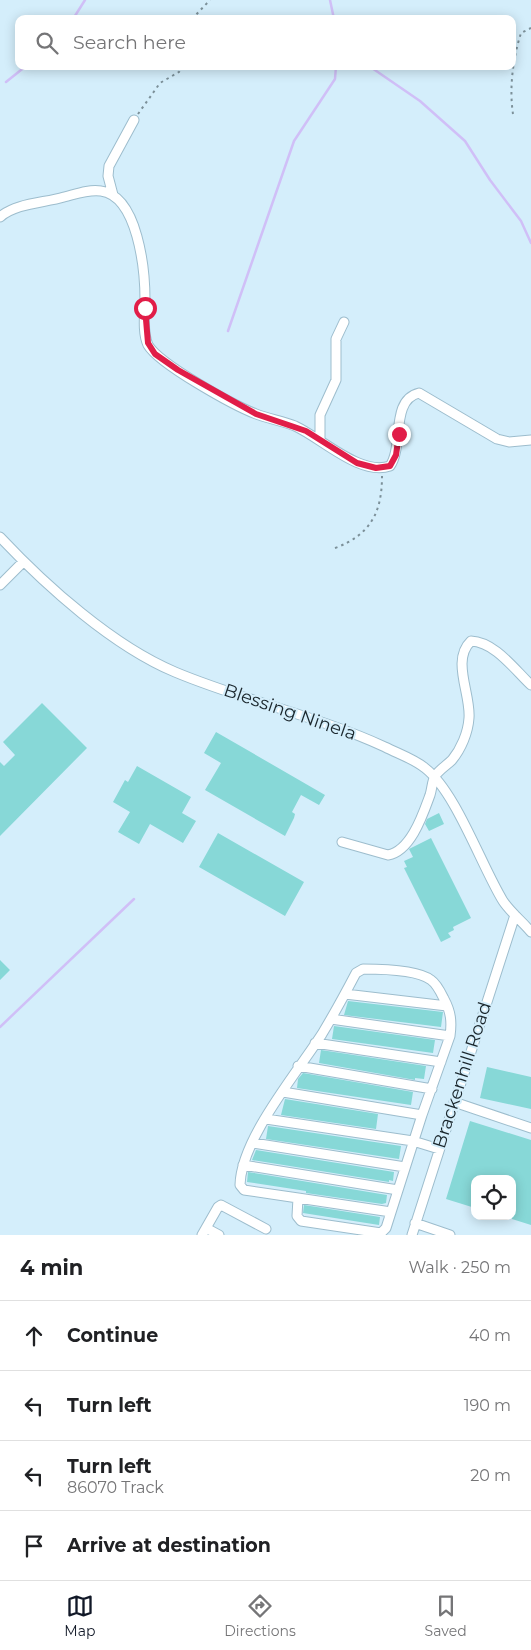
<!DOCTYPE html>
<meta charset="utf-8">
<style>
:root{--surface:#fff;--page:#f6f6f6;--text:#202124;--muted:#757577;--line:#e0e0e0;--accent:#111827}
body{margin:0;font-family:Montserrat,sans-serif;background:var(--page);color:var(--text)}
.controls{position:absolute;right:15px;bottom:15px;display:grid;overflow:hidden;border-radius:10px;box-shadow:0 2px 12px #0003}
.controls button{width:45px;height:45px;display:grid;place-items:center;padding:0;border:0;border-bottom:1px solid var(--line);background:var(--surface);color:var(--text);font:25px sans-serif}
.stop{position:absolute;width:15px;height:15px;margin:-11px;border:4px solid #e11d48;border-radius:50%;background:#fff}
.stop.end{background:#e11d48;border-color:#fff;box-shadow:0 1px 5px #0008}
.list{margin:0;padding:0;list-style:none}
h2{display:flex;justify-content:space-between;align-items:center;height:65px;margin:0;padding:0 20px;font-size:21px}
h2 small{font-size:16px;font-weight:400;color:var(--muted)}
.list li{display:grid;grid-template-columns:32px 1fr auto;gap:15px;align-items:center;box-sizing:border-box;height:70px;padding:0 20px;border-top:1px solid var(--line)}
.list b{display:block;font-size:19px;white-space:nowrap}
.list p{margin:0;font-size:16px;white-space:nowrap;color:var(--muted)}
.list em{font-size:16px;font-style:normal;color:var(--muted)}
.icon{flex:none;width:28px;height:28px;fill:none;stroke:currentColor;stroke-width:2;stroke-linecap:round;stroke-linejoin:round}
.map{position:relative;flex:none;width:531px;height:1235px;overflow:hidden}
.search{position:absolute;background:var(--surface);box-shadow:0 2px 12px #0003;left:15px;right:15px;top:15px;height:55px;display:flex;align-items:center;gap:12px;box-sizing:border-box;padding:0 18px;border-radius:10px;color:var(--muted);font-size:19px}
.sheet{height:345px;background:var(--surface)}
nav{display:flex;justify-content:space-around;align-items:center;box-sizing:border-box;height:70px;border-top:1px solid var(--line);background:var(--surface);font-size:14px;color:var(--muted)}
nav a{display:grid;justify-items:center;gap:2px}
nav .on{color:var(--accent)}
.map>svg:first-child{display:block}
</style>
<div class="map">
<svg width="531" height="1235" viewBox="0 0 531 1235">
<rect width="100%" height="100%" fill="#d4eefb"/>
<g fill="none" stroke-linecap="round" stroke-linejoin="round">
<path stroke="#d0bff7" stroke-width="2.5" d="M330,0L334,19
M73,19L85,0
M369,66L420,101L465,141L490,180L521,221L531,243
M6,82L26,66
M228,331L294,141L335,79L336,66
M0,1027L134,899"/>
</g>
<path fill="#87d8d7" d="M42,703L87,748L0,836V762L4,766L15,755L3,742Z
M216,732L325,795L319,805L301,795L292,812L295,814L294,818L285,836L205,790L221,763L204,753Z
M137,766L191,797L182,813L196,821L183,843L150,824L139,844L118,832L130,812L113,802L125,780L128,782Z
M439,813L444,824L429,831L425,824L427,819Z
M218,833L304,882L285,916L199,867Z
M431,838L471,918L453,927L454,930L448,933L451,937L441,942L404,868L407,867L404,861L413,857L409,849Z
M0,960L10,970L0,980Z
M348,1001L443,1012L441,1027L344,1015Z
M334,1026L435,1040L433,1053L332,1039Z
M321,1050L426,1066L424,1079L415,1078V1080L319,1063Z
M487,1067L531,1077V1109L480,1098Z
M303,1073L413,1092L411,1105L297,1088L298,1079Z
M285,1099L378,1114L376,1129L281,1115Z
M470,1121L531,1140V1225L512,1219V1179H475V1208L446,1199Z
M268,1126L401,1146L399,1159L266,1139Z
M256,1150L394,1172L393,1181L389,1180V1182L252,1160Z
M248,1172L387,1195L386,1203L382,1204L306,1193V1191L247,1182Z
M304,1205L380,1217L379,1225L303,1213Z"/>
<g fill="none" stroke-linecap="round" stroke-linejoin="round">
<g stroke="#9dbdcd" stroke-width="11">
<path id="minor" d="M113,195L108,176L109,166L134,120
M0,217C16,203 44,203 64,197C76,194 89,189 101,191C138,196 145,270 145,300C145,313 142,332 148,345C159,364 233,405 256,414C269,419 283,421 295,426C323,439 360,476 390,466C404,446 390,400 419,393L497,439L509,442L531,440
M320,439V415L336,380V339L344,322
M0,537C46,586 113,646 175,672C244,701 318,716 385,747C399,754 414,759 425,768C456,792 481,865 503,901C511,913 522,921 531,932
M0,585L23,562
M342,842L388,855C411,851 423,814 430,795C432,789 432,781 435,776C439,770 447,765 452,760C461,749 468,733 469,718C471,694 451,660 471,641C495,642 514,669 531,685
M363,969C380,969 418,970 431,980C437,984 441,993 444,999C451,1012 452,1022 450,1036L422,1115L386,1228L381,1233L301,1221L297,1216L298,1198L244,1190L240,1185C241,1139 297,1073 322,1034C334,1014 345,994 356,973Z
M345,994L447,1006
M331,1019L450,1036
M315,1043L441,1062
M298,1066L432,1089
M283,1092L422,1115
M454,1102L531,1128
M266,1119L413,1141L439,1149
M253,1143L405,1167
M243,1165L398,1190
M298,1198L391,1212
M415,1223L450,1235
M206,1228L219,1235
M202,1235L218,1207L221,1205L266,1229
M412,1235L515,915"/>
</g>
<path stroke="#7c9099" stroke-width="2" stroke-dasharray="2.5 4" stroke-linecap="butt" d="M192,19L210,0
M138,114L160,83L179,72L182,66
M513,114C509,88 513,58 521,33L531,28
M335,548C370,535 382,513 382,476"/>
<use href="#minor" stroke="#fff" stroke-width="9"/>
</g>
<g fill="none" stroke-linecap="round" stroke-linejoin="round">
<path stroke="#e11d48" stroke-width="6" d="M145,308L148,343L155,354L178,370L256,414L306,431L357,463L376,468L390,466L396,455L399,434"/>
</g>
<g text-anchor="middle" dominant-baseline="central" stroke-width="4" stroke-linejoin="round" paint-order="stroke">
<g font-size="18" fill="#1a262c" stroke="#d4eefb">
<text transform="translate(290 712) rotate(19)">Blessing Ninela</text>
<text transform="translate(462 1075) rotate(-72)">Brackenhill Road</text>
</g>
</g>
</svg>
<div class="controls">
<button><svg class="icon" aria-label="locate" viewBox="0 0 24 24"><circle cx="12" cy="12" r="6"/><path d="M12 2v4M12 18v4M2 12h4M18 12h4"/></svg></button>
</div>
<div class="stop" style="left:145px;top:308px"></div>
<div class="stop end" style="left:399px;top:434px"></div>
<div class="search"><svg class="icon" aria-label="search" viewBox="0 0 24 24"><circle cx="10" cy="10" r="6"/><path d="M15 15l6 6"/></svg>Search here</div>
</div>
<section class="sheet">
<h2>4 min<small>Walk · 250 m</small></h2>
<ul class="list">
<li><svg class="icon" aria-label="ahead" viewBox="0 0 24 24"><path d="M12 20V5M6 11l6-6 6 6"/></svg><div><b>Continue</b></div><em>40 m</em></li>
<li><svg class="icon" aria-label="left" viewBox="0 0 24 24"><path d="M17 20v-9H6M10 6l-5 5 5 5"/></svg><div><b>Turn left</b></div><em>190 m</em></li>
<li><svg class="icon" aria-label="left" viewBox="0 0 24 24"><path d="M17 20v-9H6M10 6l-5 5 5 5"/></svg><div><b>Turn left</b><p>86070 Track</p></div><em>20 m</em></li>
<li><svg class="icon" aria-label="arrive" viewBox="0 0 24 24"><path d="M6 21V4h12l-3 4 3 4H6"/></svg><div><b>Arrive at destination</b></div></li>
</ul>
</section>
<nav>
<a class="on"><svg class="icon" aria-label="map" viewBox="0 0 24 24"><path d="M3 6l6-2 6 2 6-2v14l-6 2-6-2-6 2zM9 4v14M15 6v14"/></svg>Map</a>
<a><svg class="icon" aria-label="directions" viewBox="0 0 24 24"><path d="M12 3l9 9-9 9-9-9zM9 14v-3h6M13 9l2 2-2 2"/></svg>Directions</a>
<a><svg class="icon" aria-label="saved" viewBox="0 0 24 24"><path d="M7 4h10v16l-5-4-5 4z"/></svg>Saved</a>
</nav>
